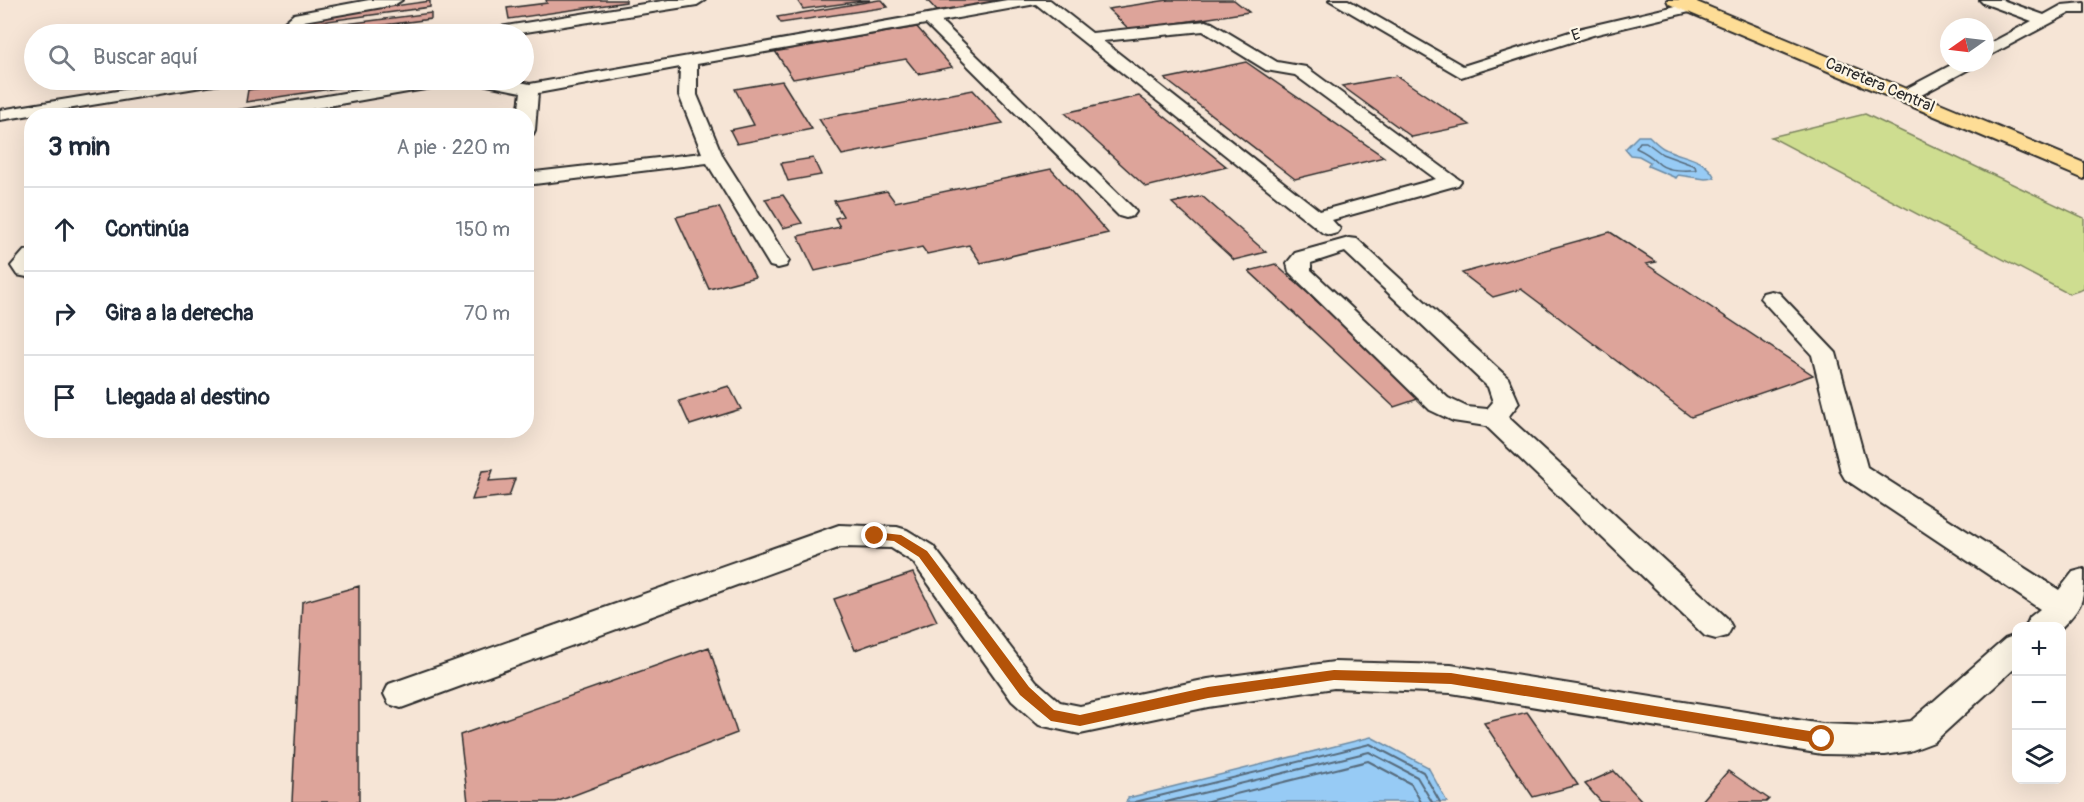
<!DOCTYPE html>
<html lang="es">
<meta charset="utf-8">
<style>
:root{--surface:#fff;--page:#f6f6f7;--text:#1f2937;--muted:#747a83;--line:#e0e1e3}
body{margin:0;font-family:Pangolin,sans-serif;background:var(--page);color:var(--text)}
.controls{position:absolute;right:18px;bottom:18px;display:grid;overflow:hidden;border-radius:12px;box-shadow:0 6px 24px #0002}
.controls button{width:54px;height:54px;display:grid;place-items:center;padding:0;border:0;border-bottom:2px solid var(--line);background:var(--surface);color:var(--text);font:30px sans-serif}
.compass{position:absolute;left:1940px;top:18px;width:54px;height:54px;border-radius:50%;background:var(--surface);box-shadow:0 6px 24px #0002;rotate:256deg}
.stop{position:absolute;width:18px;height:18px;margin:-14px;border:4px solid #b45309;border-radius:50%;background:#fff}
.stop.end{background:#b45309;border-color:#fff;box-shadow:0 2px 6px #0008}
.list{margin:0;padding:0;list-style:none}
h2{display:flex;justify-content:space-between;align-items:center;height:78px;margin:0;padding:0 24px;font-size:26px}
h2 small{font-size:20px;font-weight:400;color:var(--muted)}
.list li{display:grid;grid-template-columns:39px 1fr auto;gap:18px;align-items:center;box-sizing:border-box;height:84px;padding:0 24px;border-top:2px solid var(--line)}
.list b{display:block;font-size:22px;white-space:nowrap}
.list em{font-size:20px;font-style:normal;color:var(--muted)}
.icon{flex:none;width:33px;height:33px;fill:none;stroke:currentColor;stroke-width:2;stroke-linecap:round;stroke-linejoin:round}
.map{position:relative;flex:none;width:2084px;height:802px;overflow:hidden}
.search{position:absolute;background:var(--surface);box-shadow:0 6px 24px #0002;left:24px;top:24px;width:510px;height:66px;display:flex;align-items:center;gap:15px;box-sizing:border-box;padding:0 21px;border-radius:33px;color:var(--muted);font-size:22px}
.panel{position:absolute;background:var(--surface);box-shadow:0 6px 24px #0002;left:24px;top:108px;width:510px;height:330px;border-radius:24px}
.map>svg:first-child{display:block}
</style>
<div class="map">
<svg width="2084" height="802" viewBox="0 0 2084 802">
<rect width="100%" height="100%" fill="#f6e5d6"/>
<filter id="ink" filterUnits="userSpaceOnUse"><feTurbulence type="fractalNoise" baseFrequency=".0167" numOctaves="2"/><feDisplacementMap in="SourceGraphic" scale="12" xChannelSelector="R" yChannelSelector="G"/><feConvolveMatrix kernelMatrix="1 2 1 2 8 2 1 2 1" color-interpolation-filters="sRGB"/></filter>
<g filter="url(#ink)">
<path fill="#cedd90" stroke="#7c845e" stroke-width="1.5" d="M1865,114L2084,218V289L2069,294L1771,137Z"/>
<path fill="#97cbf5" stroke="#6c8ba4" stroke-width="1.5" d="M1638,136H1649C1653,140 1658,145 1663,148C1682,158 1704,156 1715,178L1705,179L1678,175L1676,178L1648,166L1650,162L1639,156L1630,155L1625,149Z
M1371,737L1428,767L1447,802H1126L1128,798Z"/>
<g fill="none" stroke-linecap="round" stroke-linejoin="round">
<path stroke="#566b7c" stroke-width="1.5" d="M1640,142H1646L1662,154L1695,166L1696,170C1684,170 1666,172 1657,162C1650,155 1645,152 1636,148Z"/>
<path stroke="#566b7c" stroke-width="2" d="M1135,802L1370,744L1423,772L1440,802
M1166,802L1369,752L1417,777L1432,802
M1204,802L1368,761L1411,784L1421,802"/>
</g>
<path fill="#dda49a" stroke="#2b2b2b" stroke-width="1.5" d="M546,0H626V2L509,19L507,8L547,3Z
M797,0H870L803,9Z
M879,0H882L888,7L781,23L777,17Z
M927,0H1001L1002,1L937,11Z
M1168,0H1234L1249,12L1130,30L1108,9Z
M430,1V7L306,24V19L329,15Z
M431,13V19L361,28V31L333,34H306L307,29Z
M917,27L952,67L918,74L906,59L793,79L775,51Z
M1246,62L1384,157L1295,179L1165,79Z
M1397,76L1470,125L1412,137L1342,86Z
M317,80H389L246,102L248,90Z
M782,81L812,129L737,144L730,130L754,125L735,89Z
M973,90L1003,123L842,155L819,119Z
M1139,96L1227,167L1146,187L1065,113Z
M813,158L821,175L788,181L781,163Z
M1051,169L1108,233L981,263L969,245L927,254L922,247L815,271L798,236L840,227L835,218L843,216L834,201L887,191L895,202Z
M783,195L802,223L783,228L765,199Z
M1202,196L1266,252L1234,260L1172,203Z
M719,207L755,277L709,289L676,217Z
M1610,232L1656,262L1646,264L1813,375L1691,417L1521,289L1493,297L1462,273Z
M1275,264L1424,397L1394,407L1249,271Z
M729,386L741,409L690,425L679,401Z
M493,470L489,481L515,479L509,496L472,500L482,471Z
M913,573L937,621L855,650L834,599Z
M359,586V802H292L302,602Z
M709,647L737,733L556,802H468L460,735Z
M1527,712L1578,785L1533,797L1484,723Z
M1614,771L1643,802H1601L1585,784Z
M1728,771L1769,799L1766,802H1701Z"/>
<g fill="none" stroke-linecap="round" stroke-linejoin="round">
<g stroke="#2b2b2b" stroke-width="4">
<path id="minor" d="M369,0H402L394,5L304,21L297,26V34H281V25L294,14Z
M669,0H705L697,5L513,34H479L487,29Z
M1007,0H1050L1092,33L1206,21L1212,23L1277,62L1306,67L1461,181L1458,185L1332,220L1340,229L1337,233L1330,235L1323,233L1036,4L941,21L1133,208L1136,212L1133,216L1126,218L1119,216L926,24L697,64V95L723,157L789,261L786,266L778,268L770,266L767,261L707,163L526,185V173L702,153L679,95L680,67L538,93L535,130L533,134L526,135V116H518L521,92L482,84L479,80H510L530,84ZM1203,31L1266,70L1295,75L1436,179L1320,211L1103,41Z
M1329,0H1348L1463,66L1582,28L1693,2L1701,7L1698,10L1593,35L1461,77Z
M1980,0H2002L2044,15L2062,5L2084,3V13H2070L1985,58V46L2032,21L1983,3Z
M1955,63H1975L1973,67L1912,100H1900L1897,96L1900,92Z
M185,80H223L220,84L214,85L0,120V110Z
M421,80H457L454,84L448,85L271,116H228L237,111Z
M1349,238L1357,239L1508,378L1519,403L1508,417L1727,618L1732,627L1727,636L1716,639L1705,636L1486,426L1453,421L1430,410L1289,272L1287,263L1295,253ZM1345,252L1488,387L1493,402L1487,409L1467,407L1448,398L1311,270V263Z
M32,250V278L17,275L11,266L24,251Z
M1771,291L1779,293L1836,353L1867,467L2059,590L2073,572L2084,569C2084,600 2084,605 2062,627L2026,626L2030,617L2040,609L1845,479L1841,472L1812,355L1760,298L1763,293Z
M839,525L897,527L907,530L933,546L1036,681L1060,702L1080,706L1208,679L1334,662L1451,665L1822,724L1873,726L1911,721L2005,639L2016,635V667L1934,742L1910,751L1885,755L1822,754L1451,693L1334,688L1208,707L1080,734L1039,725L1012,701L913,562L891,548L841,547L401,708L389,704L384,694L389,684Z"/>
</g>
<g stroke="#2b2b2b" stroke-width="4">
<path id="major" d="M1667,0H1692L2084,163V179L1669,4Z"/>
</g>
<use href="#minor" fill="#fcf5e5" fill-rule="evenodd"/>
<use href="#major" fill="#fedd96" fill-rule="evenodd"/>
</g>
</g>
<path fill="#b45309" d="M875,532L901,535L927,551L1029,687L1054,710L1080,715L1208,687L1334,670L1451,673L1822,733L1829,739L1822,744L1451,684L1334,680L1208,698L1080,726L1051,721L1020,695L919,557L894,541L871,539V533Z"/>
<g text-anchor="middle" dominant-baseline="central" stroke-width="4.5" stroke-linejoin="round" paint-order="stroke">
<g font-size="16" fill="#2b2b2b" stroke="#fcf5e5">
<text transform="translate(1576 35) rotate(-18)">E</text>
<text transform="translate(1880 85) rotate(23)">Carretera Central</text>
</g>
</g>
</svg>
<div class="controls">
<button>+</button>
<button>−</button>
<button><svg class="icon" aria-label="layers" viewBox="0 0 24 24"><path d="M12 4l9 5-9 5-9-5zM3 14l9 5 9-5"/></svg></button>
</div>
<svg class="compass" viewBox="-18 -18 36 36"><path d="M0-13l5 13h-10z" fill="#e53935"/><path d="M0 13l5-13h-10z" fill="#747a83"/></svg>
<div class="stop" style="left:1822px;top:739px"></div>
<div class="stop end" style="left:875px;top:536px"></div>
<div class="search"><svg class="icon" aria-label="search" viewBox="0 0 24 24"><circle cx="10" cy="10" r="6"/><path d="M15 15l6 6"/></svg>Buscar aquí</div>
<section class="panel">
<h2>3 min<small>A pie · 220 m</small></h2>
<ul class="list">
<li><svg class="icon" aria-label="ahead" viewBox="0 0 24 24"><path d="M12 20V5M6 11l6-6 6 6"/></svg><div><b>Continúa</b></div><em>150 m</em></li>
<li><svg class="icon" aria-label="right" viewBox="0 0 24 24"><path d="M7 20v-9h11M14 6l5 5-5 5"/></svg><div><b>Gira a la derecha</b></div><em>70 m</em></li>
<li><svg class="icon" aria-label="arrive" viewBox="0 0 24 24"><path d="M6 21V4h12l-3 4 3 4H6"/></svg><div><b>Llegada al destino</b></div></li>
</ul>
</section>
</div>
